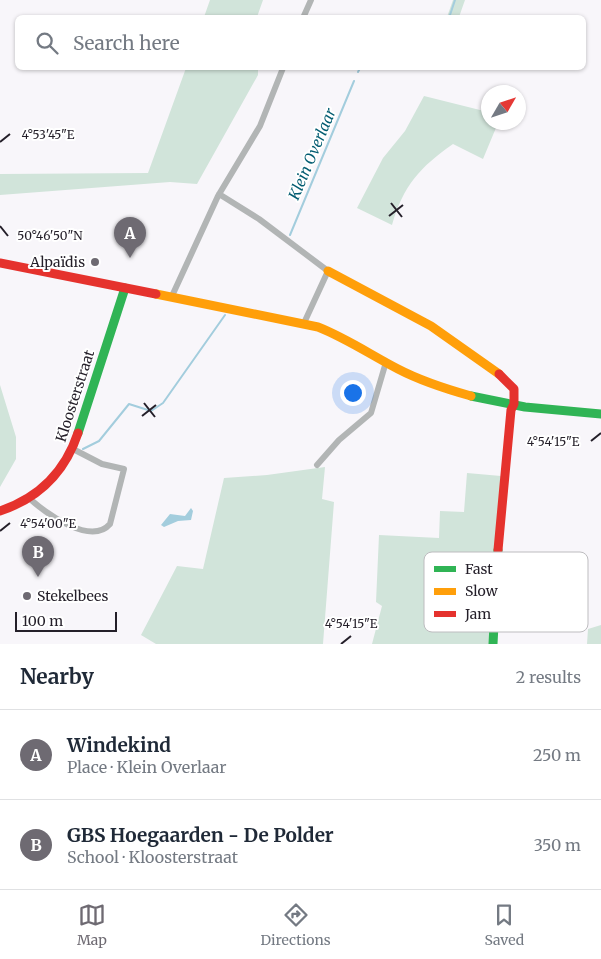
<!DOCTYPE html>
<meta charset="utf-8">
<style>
:root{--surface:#fff;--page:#f6f6f7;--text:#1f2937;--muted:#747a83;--line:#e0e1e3;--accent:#6e6a72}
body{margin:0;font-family:Merriweather,serif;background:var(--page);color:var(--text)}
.compass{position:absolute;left:481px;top:85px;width:45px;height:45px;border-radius:50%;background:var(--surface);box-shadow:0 1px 4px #0004;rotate:51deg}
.scale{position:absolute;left:15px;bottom:12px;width:102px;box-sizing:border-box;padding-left:5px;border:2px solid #241f29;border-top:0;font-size:14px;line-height:18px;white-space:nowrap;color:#241f29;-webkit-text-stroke:4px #fff;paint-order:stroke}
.you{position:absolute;left:352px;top:392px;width:18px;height:18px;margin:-12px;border:4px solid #fff;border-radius:50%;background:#1a73e8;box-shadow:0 0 0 8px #1a73e833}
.badge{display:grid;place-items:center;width:32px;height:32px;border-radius:50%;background:var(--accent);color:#fff;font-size:16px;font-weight:700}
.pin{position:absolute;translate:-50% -41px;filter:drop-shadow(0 1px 2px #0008)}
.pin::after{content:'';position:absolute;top:26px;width:18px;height:15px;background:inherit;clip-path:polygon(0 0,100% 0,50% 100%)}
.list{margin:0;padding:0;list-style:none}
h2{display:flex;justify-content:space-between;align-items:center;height:65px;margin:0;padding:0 20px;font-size:21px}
h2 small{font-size:16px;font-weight:400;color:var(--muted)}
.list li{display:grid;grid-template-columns:32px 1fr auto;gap:15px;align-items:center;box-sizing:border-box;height:90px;padding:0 20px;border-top:1px solid var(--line)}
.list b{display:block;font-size:19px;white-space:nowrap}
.list p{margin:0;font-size:16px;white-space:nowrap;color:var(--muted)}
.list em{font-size:16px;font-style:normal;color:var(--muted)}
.icon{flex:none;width:28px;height:28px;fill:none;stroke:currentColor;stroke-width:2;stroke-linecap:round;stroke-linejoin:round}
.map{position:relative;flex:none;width:601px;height:644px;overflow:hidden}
.search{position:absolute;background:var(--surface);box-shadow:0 1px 4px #0004;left:15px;right:15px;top:15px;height:55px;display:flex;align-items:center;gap:12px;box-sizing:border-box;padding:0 18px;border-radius:8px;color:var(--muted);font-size:19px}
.sheet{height:245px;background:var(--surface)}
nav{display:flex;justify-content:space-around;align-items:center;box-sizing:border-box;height:70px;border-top:1px solid var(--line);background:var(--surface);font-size:14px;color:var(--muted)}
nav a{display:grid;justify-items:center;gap:2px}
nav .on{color:var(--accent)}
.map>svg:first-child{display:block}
</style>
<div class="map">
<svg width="601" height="644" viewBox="0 0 601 644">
<rect width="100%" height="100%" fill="#f8f6fa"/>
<path fill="#d1e4da" d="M210,0H263L257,17H204Z
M453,0H465L459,17H447Z
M186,68H258V75L197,184L170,182L0,195V174L148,173Z
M424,96L488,112V122L498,123L483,159L453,144C420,167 403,186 392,225L357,208L383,158L405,131Z
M0,385L16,437V459L0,487Z
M325,467L322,499L334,502L323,644H156L141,635L177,566L203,569L224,478L267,475Z
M467,473L501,476L491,644H372L382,606L376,602L379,535L439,538L440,511L464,512Z
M601,625V644H587L588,629Z"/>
<path fill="#a3cddd" d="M191,508L193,511L191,520L178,521L164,527L161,525L170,514L185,516Z"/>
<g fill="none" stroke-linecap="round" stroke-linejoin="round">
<path stroke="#a3cddd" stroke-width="2" d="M449,18L455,0
M358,72L360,68
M290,235L354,81
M83,449L99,441L129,404L151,411L163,403L225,315"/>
<path stroke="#b2b5b5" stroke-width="6" d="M303,18L311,0
M219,194L259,219L328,271L304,323
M172,296L218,196L260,126L283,68
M317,465L339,440L371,413L386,362
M30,499C47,514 91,546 110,524L124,469L102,464L73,449"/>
<path stroke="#30b455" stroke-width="9" d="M471,396L525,407L601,414
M78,433L125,288
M493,644L498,550"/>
<path stroke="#ff9f0a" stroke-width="9" d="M328,271L431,326L499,374
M156,294L318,327C346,338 371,355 398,369C421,381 446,389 471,396"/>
<path stroke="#e5322d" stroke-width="9" d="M0,263L156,294
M0,511C39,498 65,472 78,433
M498,550L511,410L514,404V389L499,374"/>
</g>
<path fill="none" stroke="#241f29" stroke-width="2" d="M0,142L10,134M391,203L402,217M389,216L403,205M0,226L8,236M144,403L155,417M142,416L156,405M591,441L601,433M0,531L10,523M341,644L351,636"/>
<g fill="#6e6a72" stroke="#fff" stroke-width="2">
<circle cx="95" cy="262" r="5"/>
<circle cx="27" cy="596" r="5"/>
</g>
<g text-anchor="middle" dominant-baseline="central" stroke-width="4" stroke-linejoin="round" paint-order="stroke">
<g font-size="14" fill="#241f29" stroke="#fff" text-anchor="end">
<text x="85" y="262">Alpaïdis</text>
<text x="37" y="596" text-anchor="start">Stekelbees</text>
</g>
<g font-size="14" fill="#241f29" stroke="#fff">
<text transform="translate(75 396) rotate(-72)">Kloosterstraat</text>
</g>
<g font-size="15" font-style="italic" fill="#045d72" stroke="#fff">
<text transform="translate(312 154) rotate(-67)">Klein Overlaar</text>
</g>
</g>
<rect x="424" y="552" width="164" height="80" rx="8" fill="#fff" stroke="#bdbcbf" stroke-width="1"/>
<rect x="434" y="566" width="22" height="6" fill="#30b455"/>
<rect x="434" y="588" width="22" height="7" fill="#ff9f0a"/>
<rect x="434" y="611" width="22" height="6" fill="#e5322d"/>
<g font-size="14" fill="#241f29">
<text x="465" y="574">Fast</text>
<text x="465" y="596">Slow</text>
<text x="465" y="619">Jam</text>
</g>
<g font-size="12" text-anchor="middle" fill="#241f29" stroke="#fff" stroke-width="4" stroke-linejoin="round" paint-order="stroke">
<text x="48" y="139">4°53'45"E</text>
<text x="50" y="240">50°46'50"N</text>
<text x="553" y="446">4°54'15"E</text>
<text x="48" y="528">4°54'00"E</text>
<text x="351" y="628">4°54'15"E</text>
</g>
</svg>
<svg class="compass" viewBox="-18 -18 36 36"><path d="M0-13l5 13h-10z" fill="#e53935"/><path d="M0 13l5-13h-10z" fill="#747a83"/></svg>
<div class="scale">100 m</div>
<div class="you"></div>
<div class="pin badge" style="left:130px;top:258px">A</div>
<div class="pin badge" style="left:38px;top:577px">B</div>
<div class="search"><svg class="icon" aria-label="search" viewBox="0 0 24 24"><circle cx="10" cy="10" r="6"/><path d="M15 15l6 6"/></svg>Search here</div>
</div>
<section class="sheet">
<h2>Nearby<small>2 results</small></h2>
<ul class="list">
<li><span class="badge">A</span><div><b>Windekind</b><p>Place · Klein Overlaar</p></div><em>250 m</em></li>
<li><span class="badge">B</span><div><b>GBS Hoegaarden - De Polder</b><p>School · Kloosterstraat</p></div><em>350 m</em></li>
</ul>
</section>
<nav>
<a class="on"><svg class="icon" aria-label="map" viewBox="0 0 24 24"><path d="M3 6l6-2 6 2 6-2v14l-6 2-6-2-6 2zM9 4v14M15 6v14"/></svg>Map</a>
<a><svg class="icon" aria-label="directions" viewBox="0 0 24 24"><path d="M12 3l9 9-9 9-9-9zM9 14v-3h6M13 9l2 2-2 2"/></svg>Directions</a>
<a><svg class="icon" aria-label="saved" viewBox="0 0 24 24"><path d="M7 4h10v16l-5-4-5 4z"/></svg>Saved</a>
</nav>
